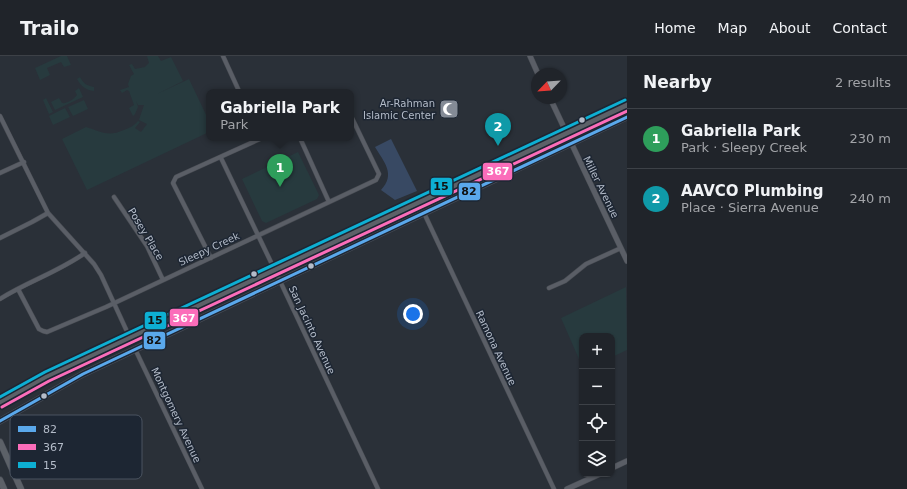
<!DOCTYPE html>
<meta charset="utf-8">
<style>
:root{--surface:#20242a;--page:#2d3036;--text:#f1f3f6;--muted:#a2a4a8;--line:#3d4147;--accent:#848b96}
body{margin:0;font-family:"DejaVu Sans",sans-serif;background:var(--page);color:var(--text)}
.controls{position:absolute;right:12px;bottom:12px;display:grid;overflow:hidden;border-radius:8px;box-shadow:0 1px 3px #0004}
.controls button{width:36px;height:36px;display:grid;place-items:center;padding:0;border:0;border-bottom:1px solid var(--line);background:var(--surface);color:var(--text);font:20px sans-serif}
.compass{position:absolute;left:531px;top:12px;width:36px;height:36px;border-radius:50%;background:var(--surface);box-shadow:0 1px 3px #0004;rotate:245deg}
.you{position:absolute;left:413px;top:258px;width:14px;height:14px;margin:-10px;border:3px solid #fff;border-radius:50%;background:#1a73e8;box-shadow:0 0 0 6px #1a73e833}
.badge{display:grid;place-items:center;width:26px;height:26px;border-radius:50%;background:var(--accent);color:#fff;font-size:13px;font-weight:700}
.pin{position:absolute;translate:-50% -33px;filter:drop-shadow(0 1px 2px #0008)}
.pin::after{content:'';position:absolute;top:21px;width:14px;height:12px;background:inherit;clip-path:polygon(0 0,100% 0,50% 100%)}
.popup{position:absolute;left:206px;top:33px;width:148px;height:52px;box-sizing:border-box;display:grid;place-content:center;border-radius:8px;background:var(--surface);filter:drop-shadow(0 1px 3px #0005);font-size:13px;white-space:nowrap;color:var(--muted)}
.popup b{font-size:15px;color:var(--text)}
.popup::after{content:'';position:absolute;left:50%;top:100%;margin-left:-8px;border:8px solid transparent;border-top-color:var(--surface)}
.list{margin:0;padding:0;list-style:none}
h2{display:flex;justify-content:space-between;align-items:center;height:52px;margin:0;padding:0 16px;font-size:17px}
h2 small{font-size:13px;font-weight:400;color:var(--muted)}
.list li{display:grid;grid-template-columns:26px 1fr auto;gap:12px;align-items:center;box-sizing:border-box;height:60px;padding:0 16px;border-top:1px solid var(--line)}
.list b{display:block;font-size:15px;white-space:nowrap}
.list p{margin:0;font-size:13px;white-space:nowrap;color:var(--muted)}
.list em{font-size:13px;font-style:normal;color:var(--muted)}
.icon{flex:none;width:22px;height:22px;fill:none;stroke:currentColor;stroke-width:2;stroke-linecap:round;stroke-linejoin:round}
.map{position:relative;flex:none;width:627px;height:433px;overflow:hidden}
header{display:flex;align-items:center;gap:24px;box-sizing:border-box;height:56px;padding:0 20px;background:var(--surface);border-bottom:1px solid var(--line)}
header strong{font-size:19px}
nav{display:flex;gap:22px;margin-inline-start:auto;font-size:14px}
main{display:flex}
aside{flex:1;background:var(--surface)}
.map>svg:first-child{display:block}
</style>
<header>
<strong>Trailo</strong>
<nav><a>Home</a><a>Map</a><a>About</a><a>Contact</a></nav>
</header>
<main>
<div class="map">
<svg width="627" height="433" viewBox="0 0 627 433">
<rect width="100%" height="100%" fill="#2a3038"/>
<path fill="#273a3e" d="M61,0H67L71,9L64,11L61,6L47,12L50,19L40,24L35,12Z
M147,0H158L161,5L171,1L183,25L157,38L189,23L209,65V76L87,134L62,83L86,71C102,76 108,81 124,74C129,72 134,70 138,65L140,66L135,72L141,76L147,68L139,64L144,49H138L136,45L138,51L135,58L133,60L129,52L134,49L129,35L127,34L122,37L120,34L129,31L128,28L131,20L134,18L129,9L132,8L135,13L145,11L149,7Z
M80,21C83,27 87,30 94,31V35C85,34 81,30 77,23Z
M79,32L83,41L55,54L51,46L59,42L62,47C67,48 74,43 77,39L75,35Z
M46,42L53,56L49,58L43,44Z
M84,44L88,53L73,60L68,51Z
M65,52L70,61L53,69L49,60Z
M298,96L319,139L317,143L266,167L262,165L242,123Z
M626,231L627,294L612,301V280H582V310L561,262Z"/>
<path fill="#384963" d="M391,83L417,135L395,144L381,134C396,118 384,106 375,91Z"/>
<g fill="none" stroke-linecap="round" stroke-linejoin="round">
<g stroke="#484c53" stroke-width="5">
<path id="minor" d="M223,0L239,35
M0,60L48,157L94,208L101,219L130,282
M300,82L329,146
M221,102L280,225L378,433
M0,117L24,106
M114,141L147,190L163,224
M424,157L554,433
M0,182L32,166L48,157
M211,202L173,127L176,121L262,82
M549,232L565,225L586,208L621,192
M18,233L39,273L43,275L47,276L106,251L376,124L379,118L351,60
M0,243C27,226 58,216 85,197
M135,293L202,433"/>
</g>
<g stroke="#484c53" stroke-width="6">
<path id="tertiary" d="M530,0L538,18
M550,42L627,205
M612,412L627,405
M567,433L600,418"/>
</g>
<g stroke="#484c55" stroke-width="7">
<path id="primary" d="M0,347L47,321L627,49
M0,365L83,318L627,61
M0,386L21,433
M0,424L4,433"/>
</g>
<use href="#minor" stroke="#5a5e66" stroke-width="4"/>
<use href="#tertiary" stroke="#5a5e66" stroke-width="5"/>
<use href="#primary" stroke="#5c6168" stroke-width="6"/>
<g stroke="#1d2633" stroke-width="6">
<path id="bus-1" d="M0,365L83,318L627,61"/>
</g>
<g stroke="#1d2633" stroke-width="6">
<path id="bus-2" d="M2,351L49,325L627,55"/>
</g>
<g stroke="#1d2633" stroke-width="6">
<path id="bus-3" d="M0,341L45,316L625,44"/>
</g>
<use href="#bus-1" stroke="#5aa8eb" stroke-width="3"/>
<use href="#bus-2" stroke="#fb6dba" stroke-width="3"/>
<use href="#bus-3" stroke="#0dafd3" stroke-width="3"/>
</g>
<defs>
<g id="mosque-square" transform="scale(1)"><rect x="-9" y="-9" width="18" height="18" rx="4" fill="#848b96" stroke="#1d2633"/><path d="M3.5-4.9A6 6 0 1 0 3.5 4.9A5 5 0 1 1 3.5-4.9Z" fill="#fff"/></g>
</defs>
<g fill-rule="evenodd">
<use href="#mosque-square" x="449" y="53"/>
</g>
<g fill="#b4bcc9" stroke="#1d2633" stroke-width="1.5">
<circle cx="582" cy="64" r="3.5"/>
<circle cx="311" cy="210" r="3.5"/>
<circle cx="254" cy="218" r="3.5"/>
<circle cx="44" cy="340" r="3.5"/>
</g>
<g text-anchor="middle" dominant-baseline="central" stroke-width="3" stroke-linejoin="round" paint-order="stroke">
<g font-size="10" fill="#b4bcc9" stroke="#1d2633" text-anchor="end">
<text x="435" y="47">Ar-Rahman<tspan x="435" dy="12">Islamic Center</tspan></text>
</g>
<g font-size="10" fill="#b4bcc9" stroke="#1d2633">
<text transform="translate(601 131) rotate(64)">Miller Avenue</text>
<text transform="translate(146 178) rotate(59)">Posey Place</text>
<text transform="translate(209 193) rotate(-25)">Sleepy Creek</text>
<text transform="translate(312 274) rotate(65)">San Jacinto Avenue</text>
<text transform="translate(496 292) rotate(65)">Ramona Avenue</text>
<text transform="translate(176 359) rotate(65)">Montgomery Avenue</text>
</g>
</g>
<rect x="10" y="359" width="132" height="64" rx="6" fill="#1d2633" stroke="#4a5360" stroke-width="1"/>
<rect x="18" y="370" width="18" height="6" fill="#5aa8eb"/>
<rect x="18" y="388" width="18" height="6" fill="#fb6dba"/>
<rect x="18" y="406" width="18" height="6" fill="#0dafd3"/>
<g font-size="11" fill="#b4bcc9">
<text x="43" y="377">82</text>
<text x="43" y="395">367</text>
<text x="43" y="413">15</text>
</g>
<g stroke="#1d2633" stroke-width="1.5">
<rect x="482" y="106" width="31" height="19" rx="4" fill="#fb6dba"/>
<rect x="430" y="121" width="23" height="19" rx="4" fill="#0dafd3"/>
<rect x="458" y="126" width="23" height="19" rx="4" fill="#5aa8eb"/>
<rect x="169" y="252" width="30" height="19" rx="4" fill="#fb6dba"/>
<rect x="144" y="255" width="23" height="19" rx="4" fill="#0dafd3"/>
<rect x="143" y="275" width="23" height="19" rx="4" fill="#5aa8eb"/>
</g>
<g font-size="11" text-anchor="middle" font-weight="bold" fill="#fff">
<text x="498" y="119">367</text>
<text x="184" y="266">367</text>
</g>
<g font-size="11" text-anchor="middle" font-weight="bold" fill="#111">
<text x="441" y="134">15</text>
<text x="469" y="139">82</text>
<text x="155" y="268">15</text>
<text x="154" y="288">82</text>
</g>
</svg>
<div class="controls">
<button>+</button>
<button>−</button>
<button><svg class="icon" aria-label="locate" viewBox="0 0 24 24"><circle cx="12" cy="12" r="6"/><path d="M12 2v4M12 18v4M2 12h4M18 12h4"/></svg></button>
<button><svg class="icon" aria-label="layers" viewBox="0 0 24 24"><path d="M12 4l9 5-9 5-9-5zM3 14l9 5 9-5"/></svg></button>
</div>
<svg class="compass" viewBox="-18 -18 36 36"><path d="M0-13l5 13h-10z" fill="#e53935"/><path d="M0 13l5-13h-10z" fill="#a2a4a8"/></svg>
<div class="you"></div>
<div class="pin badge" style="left:280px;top:131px;background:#2e9e5b">1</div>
<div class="popup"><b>Gabriella Park</b>Park</div>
<div class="pin badge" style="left:498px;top:90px;background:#0f9aa8">2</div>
</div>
<aside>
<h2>Nearby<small>2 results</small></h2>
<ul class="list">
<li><span class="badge" style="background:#2e9e5b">1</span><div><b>Gabriella Park</b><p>Park · Sleepy Creek</p></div><em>230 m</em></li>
<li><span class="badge" style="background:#0f9aa8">2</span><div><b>AAVCO Plumbing</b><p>Place · Sierra Avenue</p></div><em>240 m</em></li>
</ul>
</aside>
</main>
